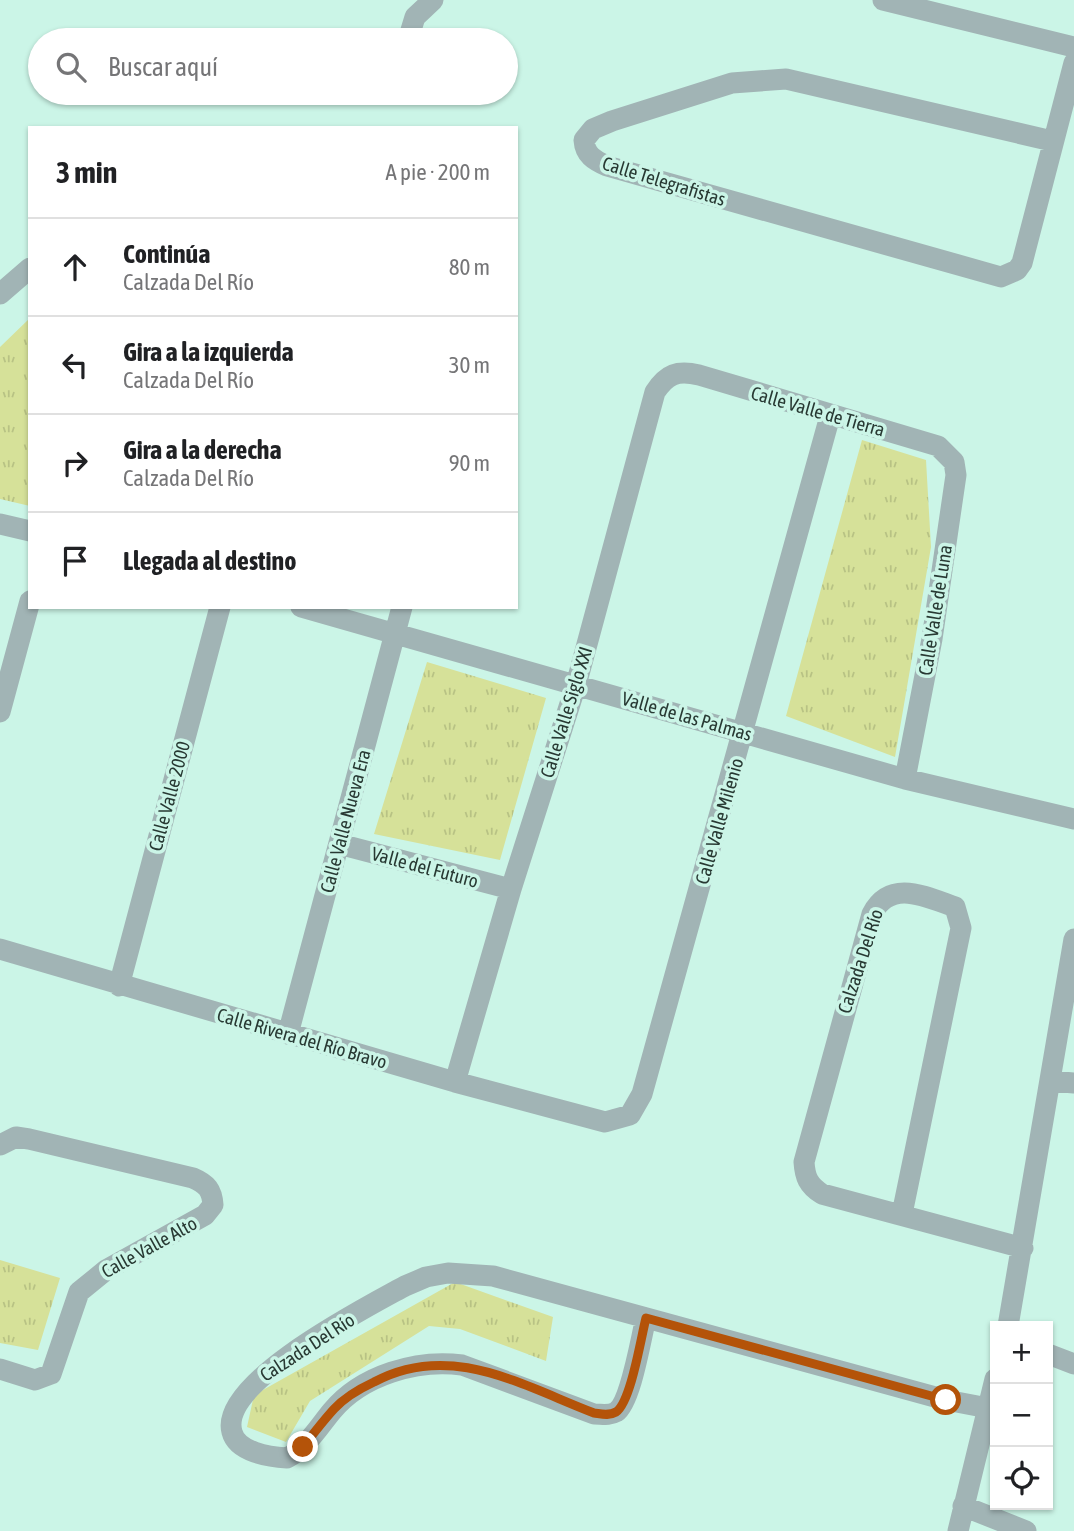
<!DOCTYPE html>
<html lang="es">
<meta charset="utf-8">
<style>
:root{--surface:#fff;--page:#f6f6f6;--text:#202124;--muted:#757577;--line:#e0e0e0}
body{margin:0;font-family:"Asap Condensed",sans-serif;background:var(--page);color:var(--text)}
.controls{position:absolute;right:21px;bottom:21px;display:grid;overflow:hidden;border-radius:0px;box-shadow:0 2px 5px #0004}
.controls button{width:63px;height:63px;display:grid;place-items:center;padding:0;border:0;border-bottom:2px solid var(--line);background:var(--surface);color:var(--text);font:35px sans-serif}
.stop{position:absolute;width:21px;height:21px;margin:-16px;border:5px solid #b45309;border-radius:50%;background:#fff}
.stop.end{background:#b45309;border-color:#fff;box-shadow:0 2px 7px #0008}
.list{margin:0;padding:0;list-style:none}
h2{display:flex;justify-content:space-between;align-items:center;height:91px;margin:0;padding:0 28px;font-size:30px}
h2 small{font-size:23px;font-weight:400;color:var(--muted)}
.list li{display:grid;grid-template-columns:46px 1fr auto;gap:21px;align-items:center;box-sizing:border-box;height:98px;padding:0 28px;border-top:2px solid var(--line)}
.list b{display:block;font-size:26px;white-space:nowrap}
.list p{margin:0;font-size:23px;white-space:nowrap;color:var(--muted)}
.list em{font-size:23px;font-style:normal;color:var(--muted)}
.icon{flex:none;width:38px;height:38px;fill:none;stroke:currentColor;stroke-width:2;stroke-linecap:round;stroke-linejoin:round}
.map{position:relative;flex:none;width:1074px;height:1531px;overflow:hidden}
.search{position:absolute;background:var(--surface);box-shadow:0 2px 5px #0004;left:28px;top:28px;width:490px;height:77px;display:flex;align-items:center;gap:18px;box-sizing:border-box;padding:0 24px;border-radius:38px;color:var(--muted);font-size:26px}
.panel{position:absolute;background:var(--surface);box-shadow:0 2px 5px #0004;left:28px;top:126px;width:490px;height:483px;border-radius:0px}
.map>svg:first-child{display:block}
</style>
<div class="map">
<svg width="1074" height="1531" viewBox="0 0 1074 1531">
<defs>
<pattern id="park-tufts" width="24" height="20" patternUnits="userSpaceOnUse" patternTransform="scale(1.75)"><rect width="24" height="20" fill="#d6e199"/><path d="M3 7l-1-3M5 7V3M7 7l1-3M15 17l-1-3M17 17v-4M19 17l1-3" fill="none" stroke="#b8c284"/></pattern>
</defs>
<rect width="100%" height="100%" fill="#cbf5e7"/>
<path fill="url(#park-tufts)" d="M30,318V506L0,499V347Z
M862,440L926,460L931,547L895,757L786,716Z
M427,662L546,698L500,860L374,834Z
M0,1260L60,1278L38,1350L0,1343Z
M455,1282L553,1317L546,1361L460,1329L429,1326L310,1401L286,1442L247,1427L254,1395Z"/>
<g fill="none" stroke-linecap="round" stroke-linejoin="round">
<path stroke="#a1b4b5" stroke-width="21" d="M883,0L1074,47
M408,40L415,17L433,0
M1052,141L786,79L732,83L612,121L593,129L584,140C585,155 594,160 607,166L1001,277L1017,270L1022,263L1074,63
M0,294L30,268
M0,524L30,531
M301,607L905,779L1074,819
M0,712L30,601
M339,844L511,889
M0,949L455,1082L605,1122L630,1115L642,1094L830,416
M119,986L220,607
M288,1034L402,607
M1052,1081L1074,1083
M455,1082L511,889L576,685L655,392C667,374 677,370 699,375L938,446L954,462L956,475L932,639L905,779
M0,1145L16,1137L29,1139L193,1178C207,1184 212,1190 213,1205L205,1215L106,1270L79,1292L51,1374L35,1380L0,1369
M902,1214L961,928L955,907C924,896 890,879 872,914L804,1162C805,1177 808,1185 822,1194L1023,1248
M646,1318C641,1337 631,1402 616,1412C609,1416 602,1414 594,1414L462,1365C417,1359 362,1375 332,1411C318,1428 306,1448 287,1458C269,1457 237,1452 232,1432C218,1383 367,1307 405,1286L426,1277L448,1273L493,1276L946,1400L988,1408
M1008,1326L1074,939
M1048,1354L1074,1364
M963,1506L1026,1531
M958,1531L995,1379"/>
</g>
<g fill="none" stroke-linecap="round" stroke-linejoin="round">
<path stroke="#b45309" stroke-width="9" d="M303,1447C313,1434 323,1421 334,1409C345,1397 359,1389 374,1382C450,1341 521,1385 594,1413C602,1414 609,1416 616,1412C631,1402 641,1337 646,1318L946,1400"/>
</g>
<g text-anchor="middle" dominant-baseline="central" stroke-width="7" stroke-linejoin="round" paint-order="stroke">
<g font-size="19" fill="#283933" stroke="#cbf5e7">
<text transform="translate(664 181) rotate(17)">Calle Telegrafistas</text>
<text transform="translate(818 411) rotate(16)">Calle Valle de Tierra</text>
<text transform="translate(935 610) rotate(-81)">Calle Valle de Luna</text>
<text transform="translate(566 712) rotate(-73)">Calle Valle Siglo XXI</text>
<text transform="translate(687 716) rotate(16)">Valle de las Palmas</text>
<text transform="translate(169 796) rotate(-75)">Calle Valle 2000</text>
<text transform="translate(345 821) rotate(-75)">Calle Valle Nueva Era</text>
<text transform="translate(719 821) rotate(-74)">Calle Valle Milenio</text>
<text transform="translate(425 867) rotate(15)">Valle del Futuro</text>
<text transform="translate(860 961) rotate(-72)">Calzada Del Río</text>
<text transform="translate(302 1038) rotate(16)">Calle Rivera del Río Bravo</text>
<text transform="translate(149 1247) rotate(-29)">Calle Valle Alto</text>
<text transform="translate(307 1347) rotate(-33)">Calzada Del Río</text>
</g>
</g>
</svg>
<div class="controls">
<button>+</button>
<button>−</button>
<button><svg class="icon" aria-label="locate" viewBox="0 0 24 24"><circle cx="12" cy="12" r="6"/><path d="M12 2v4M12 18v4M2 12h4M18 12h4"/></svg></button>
</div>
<div class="stop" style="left:946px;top:1400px"></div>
<div class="stop end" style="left:303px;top:1447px"></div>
<div class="search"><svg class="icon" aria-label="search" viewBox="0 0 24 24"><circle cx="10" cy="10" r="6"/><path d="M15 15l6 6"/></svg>Buscar aquí</div>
<section class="panel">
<h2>3 min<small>A pie · 200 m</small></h2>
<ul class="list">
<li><svg class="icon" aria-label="ahead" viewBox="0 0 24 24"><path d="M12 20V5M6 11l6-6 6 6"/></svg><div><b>Continúa</b><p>Calzada Del Río</p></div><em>80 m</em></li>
<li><svg class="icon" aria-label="left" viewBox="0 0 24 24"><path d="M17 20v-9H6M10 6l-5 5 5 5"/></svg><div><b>Gira a la izquierda</b><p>Calzada Del Río</p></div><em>30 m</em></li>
<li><svg class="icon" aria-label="right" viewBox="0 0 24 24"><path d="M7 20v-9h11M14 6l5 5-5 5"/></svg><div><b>Gira a la derecha</b><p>Calzada Del Río</p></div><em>90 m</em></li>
<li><svg class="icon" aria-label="arrive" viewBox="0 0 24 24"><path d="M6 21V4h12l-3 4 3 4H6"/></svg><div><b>Llegada al destino</b></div></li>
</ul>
</section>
</div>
